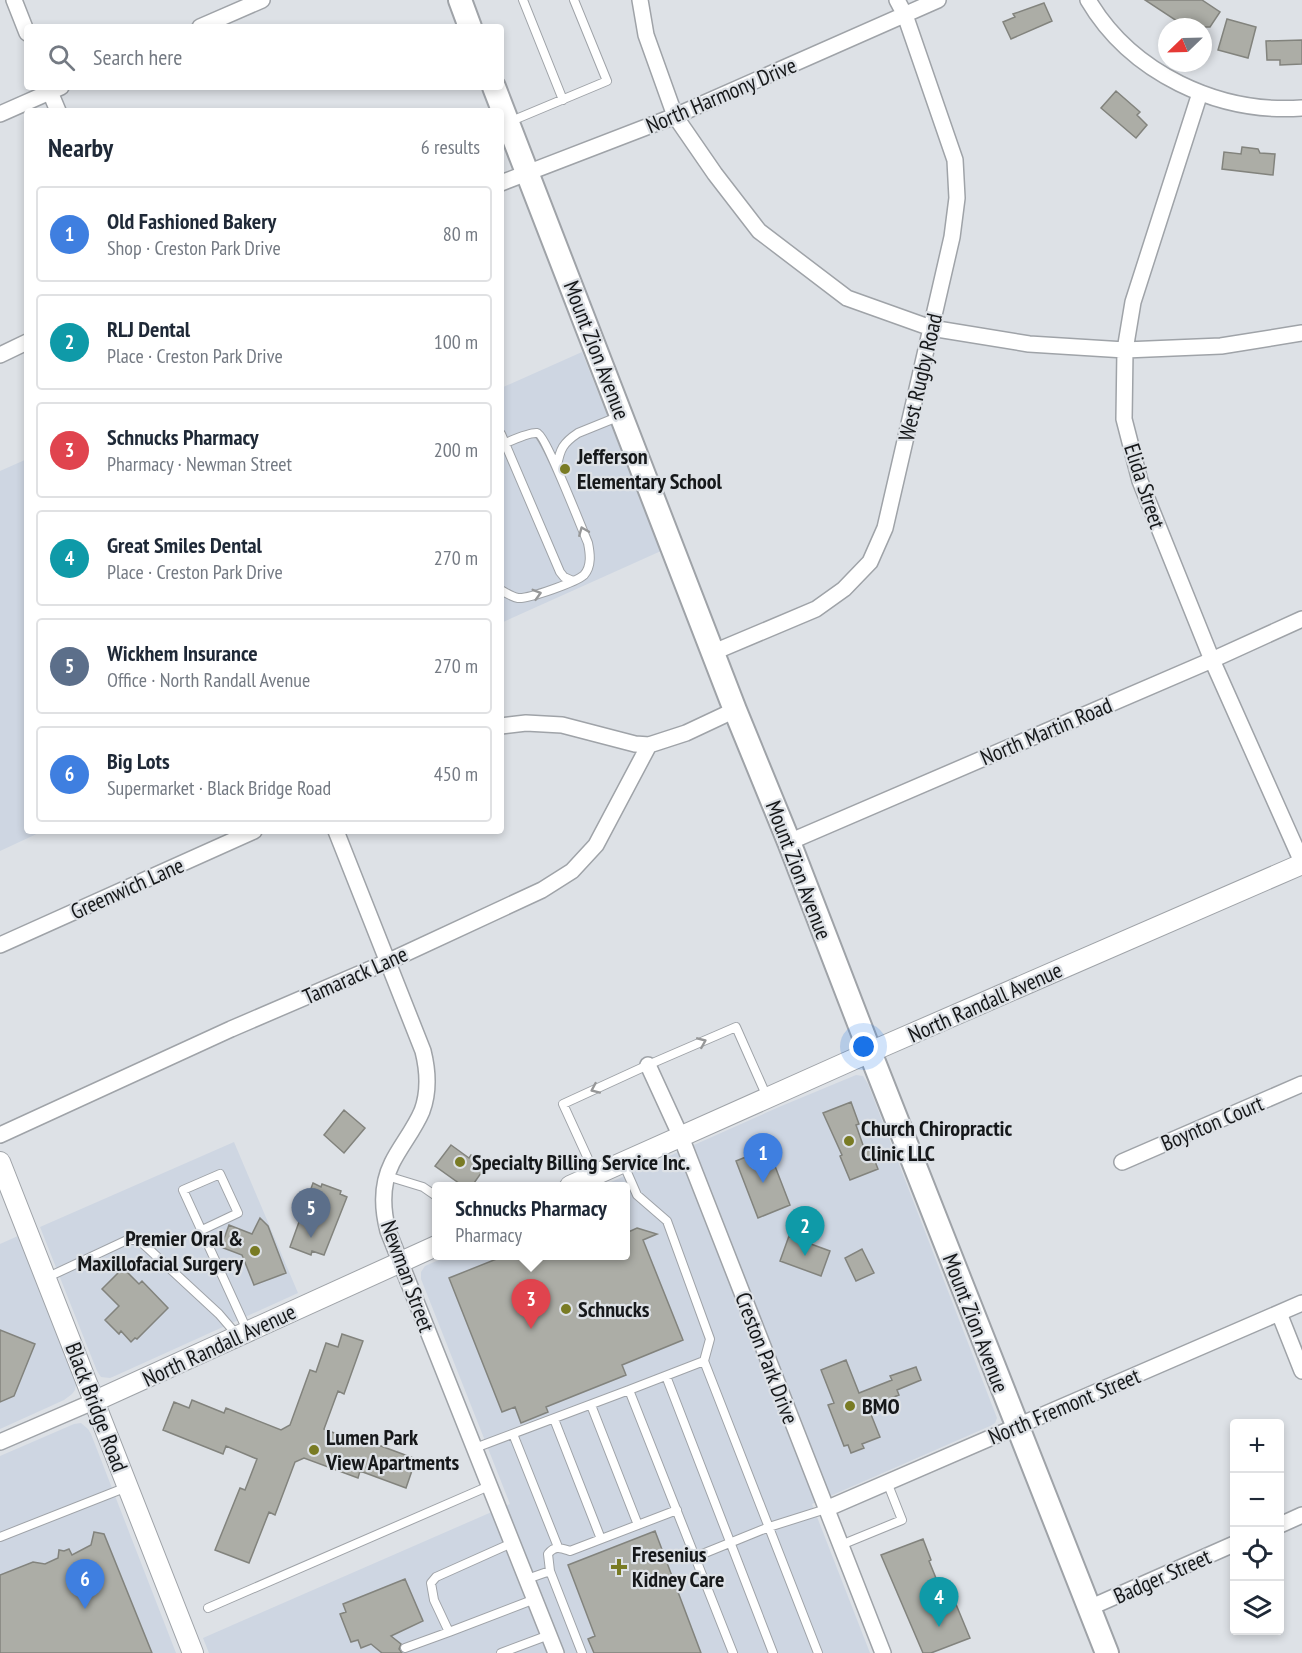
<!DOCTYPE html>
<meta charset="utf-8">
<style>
:root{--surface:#fff;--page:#f6f6f7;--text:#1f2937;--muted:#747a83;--line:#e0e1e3;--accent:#797b24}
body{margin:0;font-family:"PT Sans Narrow",sans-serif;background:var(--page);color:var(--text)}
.controls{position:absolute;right:18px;bottom:18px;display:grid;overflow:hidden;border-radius:6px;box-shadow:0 3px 9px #0003}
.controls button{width:54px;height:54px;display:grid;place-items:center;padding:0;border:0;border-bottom:2px solid var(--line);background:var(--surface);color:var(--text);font:30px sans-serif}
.compass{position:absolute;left:1158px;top:18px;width:54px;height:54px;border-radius:50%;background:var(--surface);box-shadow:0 3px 9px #0003;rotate:247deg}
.you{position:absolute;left:864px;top:1047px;width:21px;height:21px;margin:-15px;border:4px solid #fff;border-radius:50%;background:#1a73e8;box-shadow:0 0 0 9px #1a73e833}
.badge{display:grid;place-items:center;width:39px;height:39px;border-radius:50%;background:var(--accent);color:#fff;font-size:20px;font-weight:700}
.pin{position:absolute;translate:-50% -50px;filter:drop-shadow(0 2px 3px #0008)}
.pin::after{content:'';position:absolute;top:32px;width:21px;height:18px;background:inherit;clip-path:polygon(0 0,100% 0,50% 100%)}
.popup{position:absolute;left:432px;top:1182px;width:198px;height:78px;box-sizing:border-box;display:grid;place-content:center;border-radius:6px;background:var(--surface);filter:drop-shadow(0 2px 4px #0005);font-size:20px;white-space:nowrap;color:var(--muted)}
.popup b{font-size:22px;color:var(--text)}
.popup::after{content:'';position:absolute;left:50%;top:100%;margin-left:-12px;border:12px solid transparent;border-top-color:var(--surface)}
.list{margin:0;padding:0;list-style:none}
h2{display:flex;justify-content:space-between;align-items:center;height:78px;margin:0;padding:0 24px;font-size:26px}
h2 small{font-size:20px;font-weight:400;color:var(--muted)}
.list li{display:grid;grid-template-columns:39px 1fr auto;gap:18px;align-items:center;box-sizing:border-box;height:96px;margin:0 12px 12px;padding:0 12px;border:2px solid var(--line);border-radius:6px}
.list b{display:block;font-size:22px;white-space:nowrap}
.list p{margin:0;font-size:20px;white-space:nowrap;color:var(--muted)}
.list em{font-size:20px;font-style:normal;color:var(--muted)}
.icon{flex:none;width:33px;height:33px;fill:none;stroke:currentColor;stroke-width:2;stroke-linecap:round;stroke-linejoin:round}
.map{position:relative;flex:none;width:1302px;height:1653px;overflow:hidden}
.search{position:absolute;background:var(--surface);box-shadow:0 3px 9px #0003;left:24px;top:24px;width:480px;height:66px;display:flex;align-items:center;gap:15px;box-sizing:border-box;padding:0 21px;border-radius:6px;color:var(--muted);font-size:22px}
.panel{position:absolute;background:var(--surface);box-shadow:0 3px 9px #0003;left:24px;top:108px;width:480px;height:726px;border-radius:6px}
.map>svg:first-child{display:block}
</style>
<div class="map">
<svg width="1302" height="1653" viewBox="0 0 1302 1653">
<rect width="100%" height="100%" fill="#dde1e6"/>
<path fill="#ced6e2" d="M582,352L661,551L501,623V388Z
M27,459V831H43L0,851V471Z
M856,1075L863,1076L868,1084L997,1418L995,1423L990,1426L812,1504L870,1653H209L203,1638L510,1504L421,1279V1272L425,1266L448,1256H626V1186H602L779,1107Z
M234,1142L298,1293L117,1375L110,1378L101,1377L97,1371L40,1227Z
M18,1236L75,1379L76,1385L75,1390L72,1394L64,1400L0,1429V1244Z
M81,1423L88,1429L91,1434L176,1653H0V1456L74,1424Z"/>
<path fill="#acada6" stroke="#82837d" stroke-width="1.5" d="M1145,0H1202L1220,12L1210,27H1186Z
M1044,3L1052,21L1011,39L1003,22L1015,17L1013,14Z
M1227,19L1256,27L1248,58L1218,50Z
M1302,40V64L1280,65V60H1267L1266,41Z
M1116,91L1140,112L1137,115L1147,125L1136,138L1101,108Z
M1242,147L1258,149L1260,153L1275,154L1273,175L1222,169L1224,152L1241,154Z
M851,1102L859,1124L856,1125L864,1148L869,1146L878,1169L850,1180L840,1156L842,1155L823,1113Z
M344,1110L365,1128L344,1153L324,1135Z
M451,1145L469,1158L471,1155L486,1166L472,1186H463L435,1166Z
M768,1148L790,1205L758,1218L736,1161Z
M313,1183L321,1187L322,1184L341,1191L340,1194L347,1197L324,1255L312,1251L311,1255L290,1247Z
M260,1218L268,1226L286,1273L254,1285L242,1255L221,1247L229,1225L252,1234Z
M637,1228L657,1234L643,1240L683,1340L622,1365L626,1375L546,1407L548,1412L521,1423L515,1407L502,1412L449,1278L504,1256H626V1233Z
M789,1236L830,1251L821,1276L780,1261Z
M862,1249L874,1273L856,1281L845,1258Z
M123,1268L139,1284L142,1281L168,1308L137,1339L135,1338L131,1342L121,1331L119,1334L105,1320L119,1306L102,1289Z
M0,1330L35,1344L14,1396L0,1402Z
M342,1334L363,1341L344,1394L338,1391L324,1429L360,1443L362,1439L416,1459L406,1488L360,1471L358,1478L304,1458L295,1462L275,1515L269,1512L249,1563L215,1550L240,1488L245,1490L257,1459L226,1446L223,1454L163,1430L174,1402L189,1408L192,1400L224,1413L226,1408L281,1430L290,1425L310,1370L316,1372L326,1343L338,1347Z
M846,1360L859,1393L892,1380L890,1376L916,1367L921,1380L897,1390L899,1395L868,1407L880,1437L862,1444L864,1448L851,1453L848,1445L844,1446L828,1405L834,1403L821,1370Z
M655,1531L701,1653H594L588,1639L595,1636L568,1565Z
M94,1532L104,1534L152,1653H0V1575L33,1562L45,1564L58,1558L59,1550L64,1551L69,1549L72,1555L91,1545Z
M923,1539L931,1560L929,1561L947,1605L955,1602L970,1638L931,1653H923L881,1555Z
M405,1579L423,1621L391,1636L401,1644L399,1649L402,1653H382L371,1644L361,1648L358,1640L351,1642L340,1614L346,1612L343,1604Z"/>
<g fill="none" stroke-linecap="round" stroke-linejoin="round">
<g stroke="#9fa3a8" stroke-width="10">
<path id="service" d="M523,0L563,100
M509,122L607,81L574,0
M501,434L560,572L564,577L573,581
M501,445C508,442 529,432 537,433C545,434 582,529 588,543C590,553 592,566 584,575C576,582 529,599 518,598C512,597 506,593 501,590
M557,466C560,449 563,443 578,433L620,416
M623,1163L637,1195L667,1221L710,1339L704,1361
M595,1174L563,1104L648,1065L736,1027L767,1097
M387,1176L423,1187L436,1196
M202,1230L238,1213L220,1174L183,1190L247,1330
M46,1278L127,1240H139L219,1314L237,1335
M666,1376L773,1653
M591,1405L638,1525
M554,1419L601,1539
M513,1434L558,1547
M475,1448L629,1390
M0,1537L127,1487
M512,1543L436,1577L431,1583L434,1600L449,1632L535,1599
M841,1545L902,1520L887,1482
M695,1557L733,1653
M527,1579L550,1571
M208,1608L489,1486
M405,1648L449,1632
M501,1653L549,1635
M582,1653L550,1571L548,1554C555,1545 561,1548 570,1551L677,1510
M818,1653L704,1361L629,1390L695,1557L769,1527L826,1509"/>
</g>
<g stroke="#9fa3a8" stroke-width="18">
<path id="minor" d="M14,0L27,33
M640,0L646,35L675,116L715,174L759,231L847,298L931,328L1029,344L1125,350L1221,346L1302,333
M1088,0C1131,73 1218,114 1302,108
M200,27L262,0
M48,87L58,111
M1200,93L1133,302L1125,350L1124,419L1140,481L1212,660L1302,862
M0,114L61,87
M501,183L675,116L938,0
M0,355L27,342
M714,652L816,609L844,589L870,562L885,528L952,237L957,198L955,160L905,15L897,0
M501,726L526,723L562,725L635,744L649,745L686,733L735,710
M336,831L423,1051C428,1071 429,1092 422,1111C414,1130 401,1145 392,1163C381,1185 382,1208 388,1231L556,1653
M789,842L1212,660L1302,619
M0,945L254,831
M648,1065L681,1137L883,1653
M0,1135L231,1029L387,962L542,890L572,871L596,845L649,745
M1122,1162L1302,1084
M1279,1313L1302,1371
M0,1442L95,1401
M826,1509L1302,1303
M1280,1525L1302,1515
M1089,1608L1234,1544"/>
</g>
<g stroke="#9fa3a8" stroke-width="22">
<path id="tertiary" d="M0,1162L193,1653
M570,1186L870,1052L1302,864
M95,1401L436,1246"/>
</g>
<g stroke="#9fa3a8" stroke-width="26">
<path id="secondary" d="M460,0L470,27
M494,87L735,710L789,842L870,1052L1107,1653"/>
</g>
<use href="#service" stroke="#fff" stroke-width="8"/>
<use href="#minor" stroke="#fff" stroke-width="15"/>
<use href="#tertiary" stroke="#fff" stroke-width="20"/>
<use href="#secondary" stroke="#fff" stroke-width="22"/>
</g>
<defs><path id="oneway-chevron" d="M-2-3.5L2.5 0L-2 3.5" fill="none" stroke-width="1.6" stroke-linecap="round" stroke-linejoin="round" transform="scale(1.5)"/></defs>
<g stroke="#969798">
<use href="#oneway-chevron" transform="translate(583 531) rotate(-112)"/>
<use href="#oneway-chevron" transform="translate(537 594) rotate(-16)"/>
<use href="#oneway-chevron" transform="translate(702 1042) rotate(-23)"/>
<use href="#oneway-chevron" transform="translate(595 1089) rotate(156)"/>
</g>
<g fill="#797b24" stroke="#dde1e6" stroke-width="2">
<circle cx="565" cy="469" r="6"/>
<circle cx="849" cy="1141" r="6"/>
<circle cx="460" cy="1162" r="6"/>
<circle cx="255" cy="1251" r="6"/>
<circle cx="566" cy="1309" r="6"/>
<circle cx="850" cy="1406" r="6"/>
<circle cx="314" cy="1450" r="6"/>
<path d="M616 1558h6v6h6v6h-6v6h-6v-6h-6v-6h6z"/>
</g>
<g text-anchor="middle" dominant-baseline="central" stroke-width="4.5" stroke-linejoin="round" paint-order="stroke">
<g font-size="22" fill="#16181a" stroke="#dde1e6">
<text transform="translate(721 95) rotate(-23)">North Harmony Drive</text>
<text transform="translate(597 350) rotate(69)">Mount Zion Avenue</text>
<text transform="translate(920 377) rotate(-77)">West Rugby Road</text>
<text transform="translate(1145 486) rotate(72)">Elida Street</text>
<text transform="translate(1046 731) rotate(-23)">North Martin Road</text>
<text transform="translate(799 870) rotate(69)">Mount Zion Avenue</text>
<text transform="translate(127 888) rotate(-24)">Greenwich Lane</text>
<text transform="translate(355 975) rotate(-24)">Tamarack Lane</text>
<text transform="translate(985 1002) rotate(-24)">North Randall Avenue</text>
<text transform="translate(1212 1123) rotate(-23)">Boynton Court</text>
<text transform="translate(408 1276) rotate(70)">Newman Street</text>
<text transform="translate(976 1323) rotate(69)">Mount Zion Avenue</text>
<text transform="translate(219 1345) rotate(-25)">North Randall Avenue</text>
<text transform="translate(767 1358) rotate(69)">Creston Park Drive</text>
<text transform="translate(1064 1406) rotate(-23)">North Fremont Street</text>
<text transform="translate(97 1407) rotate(69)">Black Bridge Road</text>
<text transform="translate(1162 1576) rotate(-24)">Badger Street</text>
</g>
<g font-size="22" font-weight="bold" fill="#16181a" stroke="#dde1e6" text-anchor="start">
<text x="577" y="456">Jefferson<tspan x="577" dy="25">Elementary School</tspan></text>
<text x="861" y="1128">Church Chiropractic<tspan x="861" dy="25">Clinic LLC</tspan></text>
<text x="472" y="1162">Specialty Billing Service Inc.</text>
<text x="243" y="1238" text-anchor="end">Premier Oral &amp;<tspan x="243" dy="25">Maxillofacial Surgery</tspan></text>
<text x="578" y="1309">Schnucks</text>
<text x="862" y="1406">BMO</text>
<text x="326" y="1437">Lumen Park<tspan x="326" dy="25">View Apartments</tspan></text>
<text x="632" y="1554">Fresenius<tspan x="632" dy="25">Kidney Care</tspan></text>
</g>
</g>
</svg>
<div class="controls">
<button>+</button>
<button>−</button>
<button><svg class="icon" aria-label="locate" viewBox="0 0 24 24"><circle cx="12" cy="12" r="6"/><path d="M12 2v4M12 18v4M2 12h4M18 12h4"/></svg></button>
<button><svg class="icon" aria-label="layers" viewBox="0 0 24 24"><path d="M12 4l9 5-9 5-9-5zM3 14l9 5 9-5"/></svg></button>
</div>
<svg class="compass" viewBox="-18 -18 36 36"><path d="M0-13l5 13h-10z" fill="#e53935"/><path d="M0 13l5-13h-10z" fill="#747a83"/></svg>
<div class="you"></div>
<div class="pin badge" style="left:763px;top:1183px;background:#3f7fe0">1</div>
<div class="pin badge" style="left:805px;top:1256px;background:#0f9aa8">2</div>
<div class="pin badge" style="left:531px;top:1329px;background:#e0444e">3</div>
<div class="popup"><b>Schnucks Pharmacy</b>Pharmacy</div>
<div class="pin badge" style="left:939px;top:1627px;background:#0f9aa8">4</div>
<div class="pin badge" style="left:311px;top:1238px;background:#5c6f8a">5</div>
<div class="pin badge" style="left:85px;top:1609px;background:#3f7fe0">6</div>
<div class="search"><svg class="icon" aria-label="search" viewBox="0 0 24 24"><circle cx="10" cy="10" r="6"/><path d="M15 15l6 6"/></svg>Search here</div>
<section class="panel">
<h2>Nearby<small>6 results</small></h2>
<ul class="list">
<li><span class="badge" style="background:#3f7fe0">1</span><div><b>Old Fashioned Bakery</b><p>Shop · Creston Park Drive</p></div><em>80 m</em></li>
<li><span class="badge" style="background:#0f9aa8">2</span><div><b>RLJ Dental</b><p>Place · Creston Park Drive</p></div><em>100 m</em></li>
<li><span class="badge" style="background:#e0444e">3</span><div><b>Schnucks Pharmacy</b><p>Pharmacy · Newman Street</p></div><em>200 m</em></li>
<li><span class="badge" style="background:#0f9aa8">4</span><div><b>Great Smiles Dental</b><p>Place · Creston Park Drive</p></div><em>270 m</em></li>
<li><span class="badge" style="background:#5c6f8a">5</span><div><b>Wickhem Insurance</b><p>Office · North Randall Avenue</p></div><em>270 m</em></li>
<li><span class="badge" style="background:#3f7fe0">6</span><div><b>Big Lots</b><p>Supermarket · Black Bridge Road</p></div><em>450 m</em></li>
</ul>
</section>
</div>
